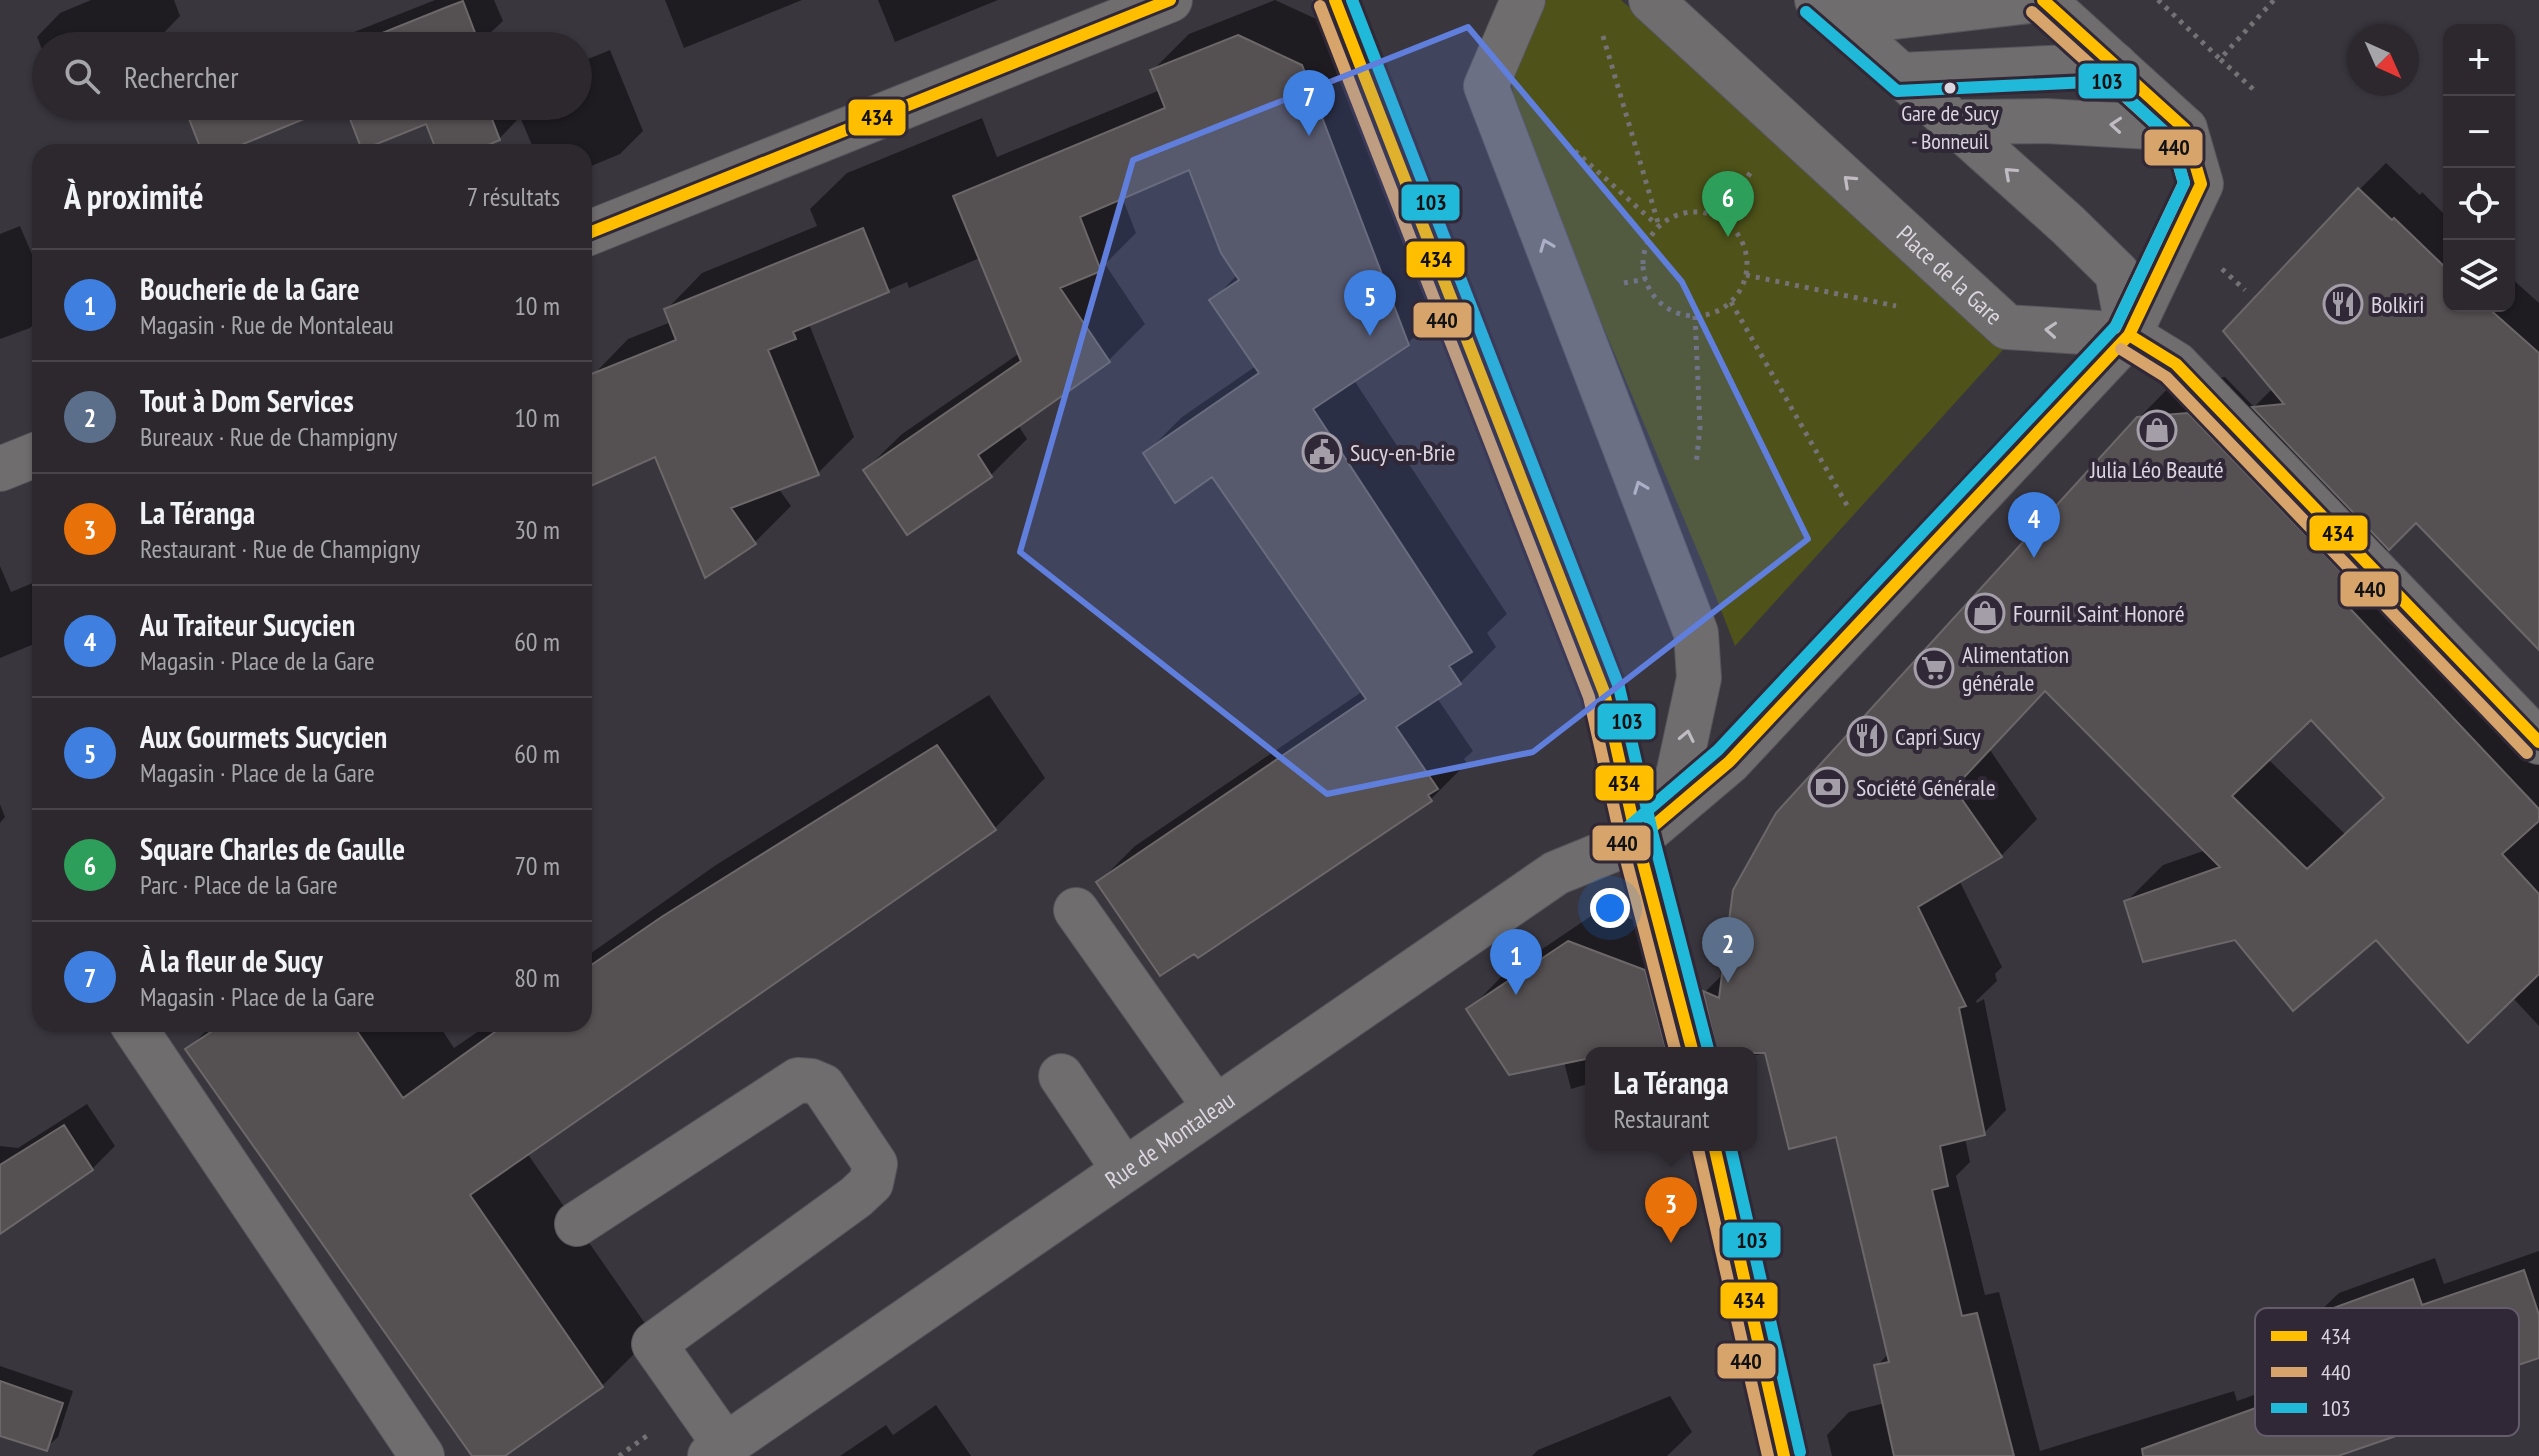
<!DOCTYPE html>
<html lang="fr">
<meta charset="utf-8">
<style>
:root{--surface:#2c282e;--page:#38343a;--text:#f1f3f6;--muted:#a6a6aa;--line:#48444a;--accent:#95b2f1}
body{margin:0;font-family:"PT Sans Narrow",sans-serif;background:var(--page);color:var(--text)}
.controls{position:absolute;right:24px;top:24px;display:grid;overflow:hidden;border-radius:16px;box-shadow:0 2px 6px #0004}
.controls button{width:72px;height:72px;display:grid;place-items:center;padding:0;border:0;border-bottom:2px solid var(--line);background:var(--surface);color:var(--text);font:40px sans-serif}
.compass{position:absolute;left:2347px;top:24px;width:72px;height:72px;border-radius:50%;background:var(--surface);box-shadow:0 2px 6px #0004;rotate:135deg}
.you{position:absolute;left:1610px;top:908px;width:28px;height:28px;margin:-20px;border:6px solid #fff;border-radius:50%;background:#1a73e8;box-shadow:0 0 0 12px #1a73e833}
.badge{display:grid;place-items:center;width:52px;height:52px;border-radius:50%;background:var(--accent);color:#fff;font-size:26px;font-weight:700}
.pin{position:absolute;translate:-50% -66px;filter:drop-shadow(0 2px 4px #0008)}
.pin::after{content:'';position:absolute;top:42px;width:28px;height:24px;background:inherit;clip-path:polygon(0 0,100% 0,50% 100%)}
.popup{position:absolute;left:1585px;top:1047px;width:172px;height:104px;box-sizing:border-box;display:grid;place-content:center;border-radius:16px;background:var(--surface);filter:drop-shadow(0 2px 6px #0005);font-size:26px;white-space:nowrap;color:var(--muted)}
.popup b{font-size:30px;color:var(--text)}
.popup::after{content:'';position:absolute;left:50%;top:100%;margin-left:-16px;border:16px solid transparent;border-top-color:var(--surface)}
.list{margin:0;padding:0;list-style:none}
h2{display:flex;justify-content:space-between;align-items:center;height:104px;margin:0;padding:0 32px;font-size:34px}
h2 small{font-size:26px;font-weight:400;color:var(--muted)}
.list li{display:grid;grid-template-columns:52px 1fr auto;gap:24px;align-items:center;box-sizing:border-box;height:112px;padding:0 32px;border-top:2px solid var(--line)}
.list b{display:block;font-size:30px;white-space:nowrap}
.list p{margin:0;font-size:26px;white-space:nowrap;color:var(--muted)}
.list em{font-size:26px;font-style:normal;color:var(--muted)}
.icon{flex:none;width:44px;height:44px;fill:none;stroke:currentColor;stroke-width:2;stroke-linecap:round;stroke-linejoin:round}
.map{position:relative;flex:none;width:2539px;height:1456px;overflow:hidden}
.search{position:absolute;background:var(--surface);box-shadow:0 2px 6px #0004;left:32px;top:32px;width:560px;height:88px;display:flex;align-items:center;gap:20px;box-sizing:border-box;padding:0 28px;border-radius:44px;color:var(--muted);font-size:30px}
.panel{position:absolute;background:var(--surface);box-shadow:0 2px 6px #0004;left:32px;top:144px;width:560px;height:888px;border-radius:24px}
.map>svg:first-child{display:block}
</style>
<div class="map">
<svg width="2539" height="1456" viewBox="0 0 2539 1456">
<rect width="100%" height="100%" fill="#3a363e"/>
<path fill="#4f5319" d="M1544,0H1621L2010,342L1735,646L1705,569L1521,131L1510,76Z"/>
<path fill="#0007" fill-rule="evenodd" d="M91,0H174L180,16L157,40L143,46H46V59L37,37L60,13Z
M435,0H494L503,21L489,34L494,46H319Z
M665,0H802L684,48Z
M878,0H998L895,42Z
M1275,0L1338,29L1444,307L1408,343L1354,380L1507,614L1487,633L1496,647L1460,683L1437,698L1473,751L1464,759L1467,763L1431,799L1198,956L1099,882L1135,846L1363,691L1212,474L1146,453L1182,417L1256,366L1212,301L1238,274L1190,167L1122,197L1136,233L1105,264L1145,324L1109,360L1018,425L1027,439L991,475L908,532L865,470L902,434L1020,353L982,257L909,288L907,282L809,324L854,437L818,473L778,488L791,506L755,542L706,575L656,454L584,486V376L597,371L628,339L671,322L666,310L702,273L817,226L810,209L847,173L982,118L997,157L1160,90L1152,71L1189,34Z
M265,39L268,46H248Z
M610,50L643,131L620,154L584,169V152H535L520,117L499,139L467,152H439L427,122L347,106H578V63Z
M2386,163L2420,195L2422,192L2449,219V306H2509V276L2539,303V647L2416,520L2376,561L2539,734V1026L2512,997L2376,937L2236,938L2126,902L2163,865L2206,850L2046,689L1990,750L2037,819L2001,856L1959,880L2002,967L1995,974L1997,981L1976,1001L1977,1003L1984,999L2006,1110L1984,1133L1965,1138L1970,1162L1956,1176L1985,1295L1999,1292L2040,1451L2234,1391L2237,1401L2334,1367L2316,1315L2339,1293L2435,1258L2444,1284L2539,1251V1355L2476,1377L2481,1390L2459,1412L2332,1456H1832L1827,1435L1849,1412L1885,1403L1877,1366L1889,1353L1831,1110L1767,1053L1751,1056V1053H1719L1705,992L1725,972L2138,419L2175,381L2225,377L2254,407L2273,388L2359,190ZM2311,717L2385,797L2345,834L2268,759Z
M20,226L40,273V318L30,328L0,339V234Z
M0,566L11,592L40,580V646L39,642L0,658Z
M989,695L1045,778L995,828L527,1153L653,1335L602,1386L502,1456H474L187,1050L213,1024H438L454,1048L489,1024H584V958L716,865Z
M0,804L5,817L0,823Z
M1603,908L1678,937L1708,1037L1714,1040L1701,1053H1591V1083L1571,1089L1564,1062L1469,1010L1502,976Z
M87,1104L115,1146L92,1169L0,1232V1146L18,1148Z
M0,1366L73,1391L58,1437L46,1448L0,1433Z
M1670,1396L1692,1432L1667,1456H1532L1538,1450Z
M936,1405L971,1456H840L886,1425L893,1435Z"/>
<path fill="#555052" stroke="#6c6768" stroke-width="2" fill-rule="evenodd" d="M463,1L480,46H350L447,7Z
M1238,35L1302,65L1409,345L1313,409L1472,652L1449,666L1461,684L1396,727L1438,789L1428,795L1432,801L1198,958L1194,954L1160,976L1096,882L1366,699L1212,477L1175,503L1143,453L1259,373L1209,300L1239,280L1221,253L1189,170L1080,217L1101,271L1060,288L1110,362L978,455L992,477L907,535L863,470L1021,361L953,196L1165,108L1150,70Z
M199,106H335L224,152H202L186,111Z
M345,106H487L500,140L472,152H437L426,124L362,150Z
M2358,188L2392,220L2394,218L2449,271V306H2486L2539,353V650L2416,523L2389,550L2252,407L2284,404L2223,331Z
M863,228L889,292L793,332L796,339L768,350L819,475L731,508L756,544L705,578L655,457L584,489V377L676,340L664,309Z
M2188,413L2354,585L2341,599L2539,809V821L2502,854L2539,894V974L2468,1043L2376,940L2293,1011L2235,940L2143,962L2124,901L2220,867L2045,691L1954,788L2002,857L1918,907L1966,1006L1959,1008L1985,1135L1940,1146L1948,1186L1932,1190L1962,1316L1977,1313L2014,1456H1894L1874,1365L1889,1362L1836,1137L1789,1149L1765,1053H1717L1703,991L1719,998L1733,890L1776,813L2137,417ZM2311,720L2384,798L2307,869L2232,796Z
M937,745L996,830L470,1195L603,1387L505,1456H472L185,1049L223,1024H352L403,1098L506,1024H584V970L663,916Z
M1568,941L1645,970L1667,1053H1591V1058L1509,1075L1466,1009Z
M64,1125L93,1170L0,1234V1165Z
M2524,1270L2539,1315V1358L2450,1388L2460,1414L2338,1456H2143L2142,1449L2336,1379L2314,1315L2413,1279L2422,1305Z
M0,1381L63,1403L47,1451L0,1436Z"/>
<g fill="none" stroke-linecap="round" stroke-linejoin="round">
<g stroke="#57545b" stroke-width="46">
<g id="minor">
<path d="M1335,0L1604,692L1637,840L1693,1053"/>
<path d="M1523,0L1486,86L1696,633L1699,678L1670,812"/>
<path id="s1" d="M1651,0L2007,327L2129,335L2176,364L2539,742"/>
<path d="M1817,0L2068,225L2117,273L2129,335"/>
<path d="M1843,23L2038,0"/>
<path d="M1901,75L2115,65"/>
<path d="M1952,122L2046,121L2185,129"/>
<path d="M584,235L1170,0"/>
<path d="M0,469L40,453"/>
<path d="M1076,910L1215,1107"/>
<path d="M132,1024L422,1456"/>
<path d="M1061,1076L1124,1170"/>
<path d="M1714,1145L1784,1456"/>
<path d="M577,1224L798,1080L811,1081L823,1086L875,1164L871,1183L856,1197L654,1344L725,1445"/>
<path id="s2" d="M710,1456L1556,873L1637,840L1729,762L2129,335L2201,184L2185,129L2043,0"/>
</g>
</g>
<path stroke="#747274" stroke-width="5" stroke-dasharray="4 6" stroke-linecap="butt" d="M2158,0L2220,59
M1603,36L1659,226
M2253,89L2220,59L2274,0
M1575,151L1657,225
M1643 264a52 52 0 1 1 104 0a52 52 0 1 1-104 0Z
M1719,217L1753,169
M2222,269L2245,290
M1746,275L1896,306
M1624,283L1646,279
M1731,302L1848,507
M1695,316L1700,427L1696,465
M619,1456L648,1435"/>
<use href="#minor" stroke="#706d6e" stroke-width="44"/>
<g stroke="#312837" stroke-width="18">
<path id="bus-1" d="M1335,0L1604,692L1637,840L1693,1053
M584,235L1170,0
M2129,335L2176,364L2539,742
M1637,840L1729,762L2129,335L2201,184L2185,129L2043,0
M1714,1145L1784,1456"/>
</g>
<g stroke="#312837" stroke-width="18">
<path id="bus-2" d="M1320,6L1589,697L1622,844L1676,1053
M2032,12L2171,138L2184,183L2115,328
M2121,349L2166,377L2527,753
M1698,1149L1768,1456"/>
</g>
<g stroke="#312837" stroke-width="18">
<path id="bus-3" d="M1352,0L1619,687L1653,836L1708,1049
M1627,828L1718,750L2116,326L2184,183L2171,138L2109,81L1897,91L1806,12
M1730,1145L1800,1452"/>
</g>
<use href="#bus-1" stroke="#ffbe00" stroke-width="12"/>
<use href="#bus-2" stroke="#d7a56b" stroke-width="12"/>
<use href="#bus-3" stroke="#20b9da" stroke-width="12"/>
</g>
<defs><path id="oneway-chevron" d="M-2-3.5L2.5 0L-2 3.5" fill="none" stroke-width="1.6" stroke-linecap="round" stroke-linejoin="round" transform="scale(2)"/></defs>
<g stroke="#c1bcc4">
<use href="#oneway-chevron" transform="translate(2116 125) rotate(-176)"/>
<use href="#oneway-chevron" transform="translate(2010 173) rotate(-138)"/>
<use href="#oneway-chevron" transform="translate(1849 181) rotate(-137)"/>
<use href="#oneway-chevron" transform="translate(1546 245) rotate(-111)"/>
<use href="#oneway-chevron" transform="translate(2051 330) rotate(-176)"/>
<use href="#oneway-chevron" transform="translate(1640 487) rotate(-111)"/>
<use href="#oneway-chevron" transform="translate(1687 736) rotate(-78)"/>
</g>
<path fill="#607edb" fill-opacity="0.2" stroke="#607edb" stroke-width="6" stroke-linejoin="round" d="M1468,27L1682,282L1808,539L1533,752L1327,794L1020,552L1133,160Z"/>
<defs>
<g id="restaurant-ring" transform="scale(2)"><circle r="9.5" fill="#312837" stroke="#a39ea8" stroke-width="1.5"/><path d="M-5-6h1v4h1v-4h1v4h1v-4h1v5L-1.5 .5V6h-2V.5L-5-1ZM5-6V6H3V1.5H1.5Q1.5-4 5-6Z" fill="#a39ea8"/></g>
<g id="shop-ring" transform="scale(2)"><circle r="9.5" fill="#312837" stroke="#a39ea8" stroke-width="1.5"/><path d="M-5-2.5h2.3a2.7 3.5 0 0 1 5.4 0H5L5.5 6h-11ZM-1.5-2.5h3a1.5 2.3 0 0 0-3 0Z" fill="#a39ea8"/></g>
<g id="civic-ring" transform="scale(2)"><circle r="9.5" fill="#312837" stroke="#a39ea8" stroke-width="1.5"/><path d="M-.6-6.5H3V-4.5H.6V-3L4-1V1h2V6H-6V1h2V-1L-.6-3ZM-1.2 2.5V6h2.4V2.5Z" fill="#a39ea8"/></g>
<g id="supermarket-ring" transform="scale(2)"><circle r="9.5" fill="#312837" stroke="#a39ea8" stroke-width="1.5"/><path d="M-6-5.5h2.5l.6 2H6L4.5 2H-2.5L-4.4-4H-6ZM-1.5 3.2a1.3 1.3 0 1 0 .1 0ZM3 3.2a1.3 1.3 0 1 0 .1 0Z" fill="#a39ea8"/></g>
<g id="bank-ring" transform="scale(2)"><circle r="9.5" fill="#312837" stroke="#a39ea8" stroke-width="1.5"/><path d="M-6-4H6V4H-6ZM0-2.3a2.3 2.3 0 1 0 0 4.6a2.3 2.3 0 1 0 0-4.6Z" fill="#a39ea8"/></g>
</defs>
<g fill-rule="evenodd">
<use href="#restaurant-ring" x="2343" y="304"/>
<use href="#shop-ring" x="2157" y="430"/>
<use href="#civic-ring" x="1322" y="452"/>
<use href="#shop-ring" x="1985" y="613"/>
<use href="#supermarket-ring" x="1934" y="668"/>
<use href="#restaurant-ring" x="1867" y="736"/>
<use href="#bank-ring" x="1828" y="787"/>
</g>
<circle fill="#dcd6e1" stroke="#312837" stroke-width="3" cx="1950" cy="88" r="7"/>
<g text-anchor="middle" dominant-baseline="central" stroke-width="8" stroke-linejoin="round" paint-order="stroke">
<g font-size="22" fill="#dcd6e1" stroke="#312837">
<text x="1950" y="113">Gare de Sucy<tspan x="1950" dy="28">- Bonneuil</tspan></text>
</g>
<g font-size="24" fill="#dcd6e1" stroke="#312837">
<text stroke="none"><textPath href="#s1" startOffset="406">Place de la Gare</textPath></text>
<text stroke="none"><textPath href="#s2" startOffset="558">Rue de Montaleau</textPath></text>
</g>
<g font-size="24" fill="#dcd6e1" stroke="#312837" text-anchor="start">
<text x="2371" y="304">Bolkiri</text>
<text x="1350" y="452">Sucy-en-Brie</text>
<text x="2157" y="469" text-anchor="middle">Julia Léo Beauté</text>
<text x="2013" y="613">Fournil Saint Honoré</text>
<text x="1962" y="654">Alimentation<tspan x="1962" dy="28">générale</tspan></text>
<text x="1895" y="736">Capri Sucy</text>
<text x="1856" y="787">Société Générale</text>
</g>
</g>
<rect x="2255" y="1308" width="264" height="128" rx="12" fill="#312837" stroke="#645c6a" stroke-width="2"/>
<rect x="2271" y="1331" width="36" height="10" fill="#ffbe00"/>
<rect x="2271" y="1367" width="36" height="10" fill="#d7a56b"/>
<rect x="2271" y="1403" width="36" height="10" fill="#20b9da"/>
<g font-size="22" fill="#dcd6e1">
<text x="2321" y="1344">434</text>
<text x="2321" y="1380">440</text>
<text x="2321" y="1416">103</text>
</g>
<g stroke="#312837" stroke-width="3">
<rect x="2077" y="62" width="61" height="38" rx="8" fill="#20b9da"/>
<rect x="847" y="98" width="60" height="39" rx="8" fill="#ffbe00"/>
<rect x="2143" y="128" width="61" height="39" rx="8" fill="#d7a56b"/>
<rect x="1400" y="183" width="61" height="39" rx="8" fill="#20b9da"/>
<rect x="1405" y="240" width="61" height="39" rx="8" fill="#ffbe00"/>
<rect x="1412" y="301" width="61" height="38" rx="8" fill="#d7a56b"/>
<rect x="2308" y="514" width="61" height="38" rx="8" fill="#ffbe00"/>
<rect x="2339" y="570" width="61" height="38" rx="8" fill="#d7a56b"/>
<rect x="1596" y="702" width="61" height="39" rx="8" fill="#20b9da"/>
<rect x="1594" y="764" width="61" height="38" rx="8" fill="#ffbe00"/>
<rect x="1591" y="824" width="61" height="38" rx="8" fill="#d7a56b"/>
<rect x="1721" y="1221" width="61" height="38" rx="8" fill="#20b9da"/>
<rect x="1719" y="1281" width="60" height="39" rx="8" fill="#ffbe00"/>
<rect x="1716" y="1342" width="61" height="38" rx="8" fill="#d7a56b"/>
</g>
<g font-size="22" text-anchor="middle" font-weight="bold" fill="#111">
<text x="2107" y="89">103</text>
<text x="877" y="125">434</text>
<text x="2174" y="155">440</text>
<text x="1431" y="210">103</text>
<text x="1436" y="267">434</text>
<text x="1442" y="328">440</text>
<text x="2338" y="541">434</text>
<text x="2370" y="597">440</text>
<text x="1627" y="729">103</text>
<text x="1624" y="791">434</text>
<text x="1622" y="851">440</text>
<text x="1752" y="1248">103</text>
<text x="1749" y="1308">434</text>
<text x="1746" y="1369">440</text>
</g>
</svg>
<div class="controls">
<button>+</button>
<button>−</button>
<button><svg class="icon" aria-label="locate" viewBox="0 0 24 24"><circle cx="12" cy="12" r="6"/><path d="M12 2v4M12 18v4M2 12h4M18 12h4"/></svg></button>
<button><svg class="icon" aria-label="layers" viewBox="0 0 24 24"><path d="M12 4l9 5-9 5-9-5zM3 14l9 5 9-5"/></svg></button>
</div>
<svg class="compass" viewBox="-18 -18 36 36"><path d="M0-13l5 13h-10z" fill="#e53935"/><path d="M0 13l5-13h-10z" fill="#a6a6aa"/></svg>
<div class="you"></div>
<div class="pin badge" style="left:1516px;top:995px;background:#3f7fe0">1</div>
<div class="pin badge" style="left:1728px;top:983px;background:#5c6f8a">2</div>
<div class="pin badge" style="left:1671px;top:1243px;background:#e8710a">3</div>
<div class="popup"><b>La Téranga</b>Restaurant</div>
<div class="pin badge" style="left:2034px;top:558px;background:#3f7fe0">4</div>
<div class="pin badge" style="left:1370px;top:336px;background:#3f7fe0">5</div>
<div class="pin badge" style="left:1728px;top:237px;background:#2e9e5b">6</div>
<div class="pin badge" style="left:1309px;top:136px;background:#3f7fe0">7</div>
<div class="search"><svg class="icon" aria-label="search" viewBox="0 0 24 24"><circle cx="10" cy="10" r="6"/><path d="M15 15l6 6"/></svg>Rechercher</div>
<section class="panel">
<h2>À proximité<small>7 résultats</small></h2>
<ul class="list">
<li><span class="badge" style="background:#3f7fe0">1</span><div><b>Boucherie de la Gare</b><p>Magasin · Rue de Montaleau</p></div><em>10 m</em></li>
<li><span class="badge" style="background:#5c6f8a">2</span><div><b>Tout à Dom Services</b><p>Bureaux · Rue de Champigny</p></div><em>10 m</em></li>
<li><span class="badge" style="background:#e8710a">3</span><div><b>La Téranga</b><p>Restaurant · Rue de Champigny</p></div><em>30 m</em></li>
<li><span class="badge" style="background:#3f7fe0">4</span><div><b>Au Traiteur Sucycien</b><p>Magasin · Place de la Gare</p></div><em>60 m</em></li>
<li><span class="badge" style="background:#3f7fe0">5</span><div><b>Aux Gourmets Sucycien</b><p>Magasin · Place de la Gare</p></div><em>60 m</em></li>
<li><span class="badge" style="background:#2e9e5b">6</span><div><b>Square Charles de Gaulle</b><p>Parc · Place de la Gare</p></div><em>70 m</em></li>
<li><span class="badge" style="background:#3f7fe0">7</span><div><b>À la fleur de Sucy</b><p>Magasin · Place de la Gare</p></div><em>80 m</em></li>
</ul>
</section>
</div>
